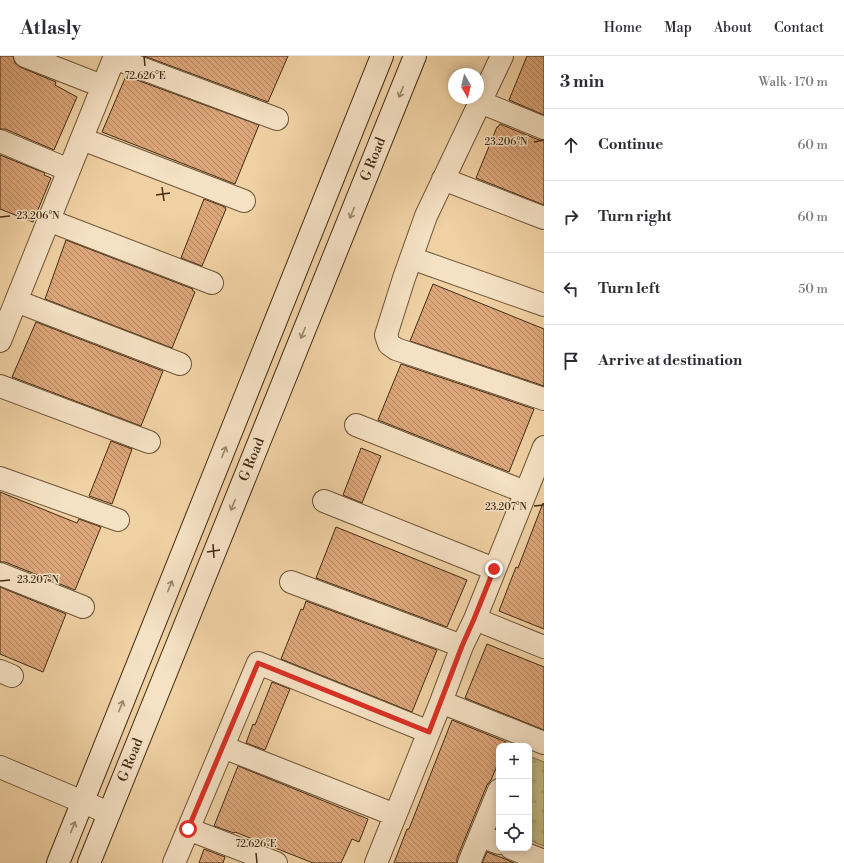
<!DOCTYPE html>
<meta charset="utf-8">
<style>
:root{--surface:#fff;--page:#f2f2f3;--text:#2b2b33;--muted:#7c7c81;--line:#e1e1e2}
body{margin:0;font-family:"Libre Bodoni",serif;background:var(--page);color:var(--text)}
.controls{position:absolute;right:12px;bottom:12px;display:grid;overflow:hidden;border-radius:8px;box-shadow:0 2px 10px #0003}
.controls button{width:36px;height:36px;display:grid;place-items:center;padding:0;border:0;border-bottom:1px solid var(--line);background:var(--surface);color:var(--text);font:20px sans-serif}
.compass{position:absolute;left:448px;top:12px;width:36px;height:36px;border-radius:50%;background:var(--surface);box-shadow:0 2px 10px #0003;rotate:172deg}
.stop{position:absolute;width:12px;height:12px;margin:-9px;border:3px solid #d93025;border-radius:50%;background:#fff}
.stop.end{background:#d93025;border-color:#fff;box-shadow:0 1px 4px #0008}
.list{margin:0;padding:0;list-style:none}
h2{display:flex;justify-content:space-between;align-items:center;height:52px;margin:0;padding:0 16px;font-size:17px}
h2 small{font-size:13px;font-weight:400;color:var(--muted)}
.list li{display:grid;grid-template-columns:26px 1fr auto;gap:12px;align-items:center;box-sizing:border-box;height:72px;padding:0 16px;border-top:1px solid var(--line)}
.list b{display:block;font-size:15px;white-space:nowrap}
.list em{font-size:13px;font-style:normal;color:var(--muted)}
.icon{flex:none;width:22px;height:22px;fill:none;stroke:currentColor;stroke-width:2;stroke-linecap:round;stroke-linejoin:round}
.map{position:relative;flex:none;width:544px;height:807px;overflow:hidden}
header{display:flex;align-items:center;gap:24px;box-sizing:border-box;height:56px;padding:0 20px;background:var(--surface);border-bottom:1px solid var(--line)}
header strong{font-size:19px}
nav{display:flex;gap:22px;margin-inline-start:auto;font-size:14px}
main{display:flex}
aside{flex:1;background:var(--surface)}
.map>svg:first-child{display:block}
</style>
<header>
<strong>Atlasly</strong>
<nav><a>Home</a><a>Map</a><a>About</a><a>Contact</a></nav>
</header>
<main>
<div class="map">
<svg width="544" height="807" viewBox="0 0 544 807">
<defs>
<pattern id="park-tufts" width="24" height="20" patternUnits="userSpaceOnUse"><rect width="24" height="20" fill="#c0b981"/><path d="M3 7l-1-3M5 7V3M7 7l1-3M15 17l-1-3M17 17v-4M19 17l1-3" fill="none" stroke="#9e9768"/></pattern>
<pattern id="building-back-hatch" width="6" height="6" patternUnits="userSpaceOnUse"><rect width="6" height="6" fill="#dca67a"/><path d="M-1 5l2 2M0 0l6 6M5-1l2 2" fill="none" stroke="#b48763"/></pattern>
</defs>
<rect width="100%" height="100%" fill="#f0d1a4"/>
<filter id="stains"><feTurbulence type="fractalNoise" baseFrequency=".005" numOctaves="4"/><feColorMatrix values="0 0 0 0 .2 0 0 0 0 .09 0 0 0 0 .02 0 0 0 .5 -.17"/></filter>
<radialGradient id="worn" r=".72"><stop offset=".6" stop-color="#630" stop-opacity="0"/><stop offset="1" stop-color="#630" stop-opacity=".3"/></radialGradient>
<path fill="url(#park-tufts)" stroke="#80724a" d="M529,700L544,706V790L529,784Z"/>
<path fill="url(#building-back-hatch)" stroke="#412c13" d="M0,0H13L15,7L20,11L56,26L55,29L77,41L54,94L5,73H0Z
M144,0H288L268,46Z
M527,0H544V59L509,44Z
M126,20L259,69L235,128L102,76Z
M500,68L539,84H544V149L476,122L497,71H498Z
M0,99L45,117L44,119L51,122L33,166L0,153Z
M204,143L225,151L226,153L202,210L181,202Z
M66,184L193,233L192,234L195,236L172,292L45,243Z
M433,228L544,273V330L410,285Z
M36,266L163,315L141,370L12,321Z
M401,308L534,353L509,416L378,364Z
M111,385L132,393L112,448L89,440Z
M361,392L381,400L362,447L343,439Z
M0,436L77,467L79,463L101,471L75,534L5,506H0Z
M543,447L544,448V573L499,555L516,511L518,512Z
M336,471L467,524L447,571L316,522Z
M0,531L66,558L43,616L0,598Z
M306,545L437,594L412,656L281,603L301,553L303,554Z
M487,588L544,611V674L465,642Z
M272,626L290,633L265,694L246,687L253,668L255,669Z
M452,664L506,686L505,690H499V705L491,724L487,729L457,802V807H394L407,773H409Z
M238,710L368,763L359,786L352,783L341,807H313L235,776L234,777L214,770Z
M204,793L225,801L223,807H199Z
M487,796L505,803L514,807H482Z"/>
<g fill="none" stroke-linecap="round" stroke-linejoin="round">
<g stroke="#6d5537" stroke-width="24">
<path id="street" d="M25,0L102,30
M502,0L426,160L404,222L386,279L389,288L396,293L544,343
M114,2L277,63
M480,46L544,72
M82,83L244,145
M0,85L69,114
M443,123L544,162
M48,164L212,227
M411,202L544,249
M16,245L180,308
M0,285L115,0
M0,330L149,386
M356,369L525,436
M0,422L118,464
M324,445L494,513
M0,518L83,551
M291,526L462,590
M475,563L544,591
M0,615L12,620
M441,646L544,687
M223,691L395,759
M0,711L109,757
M188,773L276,807
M480,780L499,734
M511,792L544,805
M174,807L258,607L429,676
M376,807L441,646L462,590L475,563L544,391
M469,807L480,780L499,787"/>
</g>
<g stroke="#412c13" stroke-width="24">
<g id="secondary">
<path d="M58,807L382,0"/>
<path id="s1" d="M89,807L415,0"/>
</g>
</g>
<use href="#street" stroke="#f5e1c4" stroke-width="22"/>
<use href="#secondary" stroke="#f5e1c4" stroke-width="22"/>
</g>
<defs><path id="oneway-shaft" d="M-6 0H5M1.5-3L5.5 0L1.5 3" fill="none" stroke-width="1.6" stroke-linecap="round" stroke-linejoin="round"/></defs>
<g stroke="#9b866c">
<use href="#oneway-shaft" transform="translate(401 36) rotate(112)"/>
<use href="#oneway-shaft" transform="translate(352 157) rotate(112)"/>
<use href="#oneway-shaft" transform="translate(303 277) rotate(112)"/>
<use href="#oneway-shaft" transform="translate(224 396) rotate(-68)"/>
<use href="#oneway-shaft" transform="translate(233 449) rotate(112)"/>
<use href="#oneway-shaft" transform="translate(170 530) rotate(-68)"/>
<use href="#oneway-shaft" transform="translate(121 650) rotate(-68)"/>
<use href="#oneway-shaft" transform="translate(73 771) rotate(-68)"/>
</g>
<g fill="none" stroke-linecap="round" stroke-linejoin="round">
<path stroke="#d93025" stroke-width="5" d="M188,773L258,607L429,676L462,590L474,563L494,513"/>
</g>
<path fill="none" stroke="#412c13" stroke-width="1.5" d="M144,0L145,10M534,86L544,84M162,131L164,145M156,139L170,137M0,161L10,160M534,450L544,449M213,488L214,502M207,496L220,494M0,525L10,524M256,797L257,807"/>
<g text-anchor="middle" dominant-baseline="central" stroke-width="3" stroke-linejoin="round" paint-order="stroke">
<g font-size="14" fill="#412c13" stroke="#f5e1c4">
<text stroke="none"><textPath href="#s1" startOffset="759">G Road</textPath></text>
<text stroke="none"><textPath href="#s1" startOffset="435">G Road</textPath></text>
<text stroke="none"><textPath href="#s1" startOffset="111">G Road</textPath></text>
</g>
</g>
<g font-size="10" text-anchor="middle" fill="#412c13" stroke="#f5e1c4" stroke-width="3" stroke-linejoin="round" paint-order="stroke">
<text x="145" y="23">72.626°E</text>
<text x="506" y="89">23.206°N</text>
<text x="38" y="163">23.206°N</text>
<text x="506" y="454">23.207°N</text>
<text x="38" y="527">23.207°N</text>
<text x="256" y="791">72.626°E</text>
</g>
<rect width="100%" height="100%" filter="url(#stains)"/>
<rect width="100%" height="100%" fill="url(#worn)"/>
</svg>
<div class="controls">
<button>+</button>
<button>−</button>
<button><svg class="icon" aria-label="locate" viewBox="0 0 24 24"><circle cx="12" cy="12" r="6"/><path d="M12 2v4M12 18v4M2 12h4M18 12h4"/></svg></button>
</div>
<svg class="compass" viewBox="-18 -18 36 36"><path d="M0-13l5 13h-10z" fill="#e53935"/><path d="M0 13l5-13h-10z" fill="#7c7c81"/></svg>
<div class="stop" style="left:188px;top:773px"></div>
<div class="stop end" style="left:494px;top:513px"></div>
</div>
<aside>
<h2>3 min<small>Walk · 170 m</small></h2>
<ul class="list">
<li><svg class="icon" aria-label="ahead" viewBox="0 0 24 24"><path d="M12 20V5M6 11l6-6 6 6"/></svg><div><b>Continue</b></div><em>60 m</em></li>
<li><svg class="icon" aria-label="right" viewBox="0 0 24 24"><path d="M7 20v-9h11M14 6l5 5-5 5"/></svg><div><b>Turn right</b></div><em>60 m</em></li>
<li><svg class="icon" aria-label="left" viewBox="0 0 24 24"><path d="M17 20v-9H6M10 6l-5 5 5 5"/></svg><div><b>Turn left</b></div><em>50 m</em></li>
<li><svg class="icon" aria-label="arrive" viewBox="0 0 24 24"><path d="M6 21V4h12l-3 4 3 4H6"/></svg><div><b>Arrive at destination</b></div></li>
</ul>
</aside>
</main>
